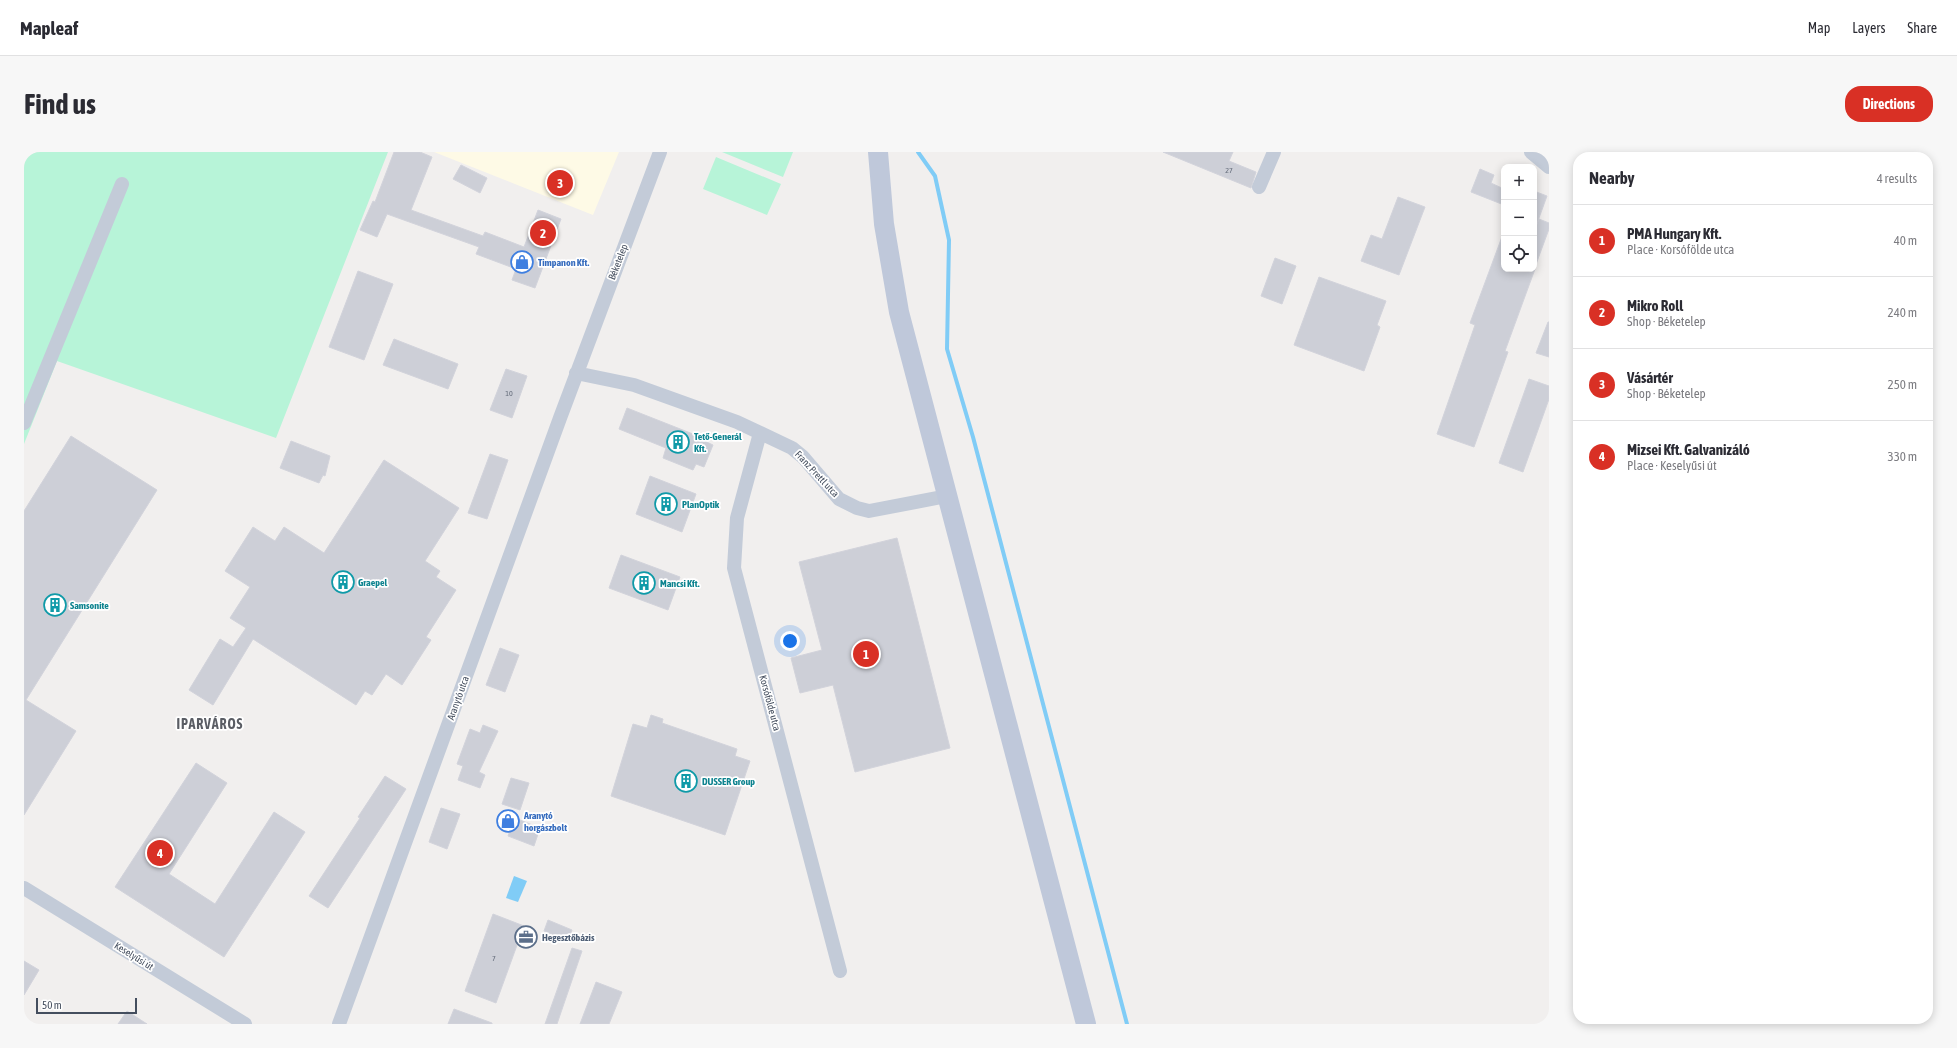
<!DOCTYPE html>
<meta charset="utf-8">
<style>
:root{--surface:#fff;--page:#f7f7f7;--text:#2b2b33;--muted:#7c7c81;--line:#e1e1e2;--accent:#d93025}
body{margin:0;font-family:"Asap Condensed",sans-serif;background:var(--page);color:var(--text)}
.controls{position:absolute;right:12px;top:12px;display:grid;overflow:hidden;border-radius:8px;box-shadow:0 2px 10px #0003}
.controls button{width:36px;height:36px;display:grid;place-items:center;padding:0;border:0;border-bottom:1px solid var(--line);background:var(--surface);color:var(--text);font:20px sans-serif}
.scale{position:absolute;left:12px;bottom:10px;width:101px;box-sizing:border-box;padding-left:4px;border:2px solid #444e5e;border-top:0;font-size:11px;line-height:14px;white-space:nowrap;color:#444e5e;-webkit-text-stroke:3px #fff;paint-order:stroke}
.you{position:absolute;left:766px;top:489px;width:14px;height:14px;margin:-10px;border:3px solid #fff;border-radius:50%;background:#1a73e8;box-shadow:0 0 0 6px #1a73e833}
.badge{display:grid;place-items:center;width:26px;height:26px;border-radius:50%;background:var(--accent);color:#fff;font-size:13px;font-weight:700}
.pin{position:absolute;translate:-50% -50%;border:2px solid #fff;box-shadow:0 1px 4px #0006}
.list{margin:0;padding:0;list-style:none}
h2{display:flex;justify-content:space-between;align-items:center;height:52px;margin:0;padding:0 16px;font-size:17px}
h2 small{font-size:13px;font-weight:400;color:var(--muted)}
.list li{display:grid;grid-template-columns:26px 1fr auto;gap:12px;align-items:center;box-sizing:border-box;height:72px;padding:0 16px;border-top:1px solid var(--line)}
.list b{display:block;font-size:15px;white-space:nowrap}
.list p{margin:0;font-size:13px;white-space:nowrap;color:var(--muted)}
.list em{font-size:13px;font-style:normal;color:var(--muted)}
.icon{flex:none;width:22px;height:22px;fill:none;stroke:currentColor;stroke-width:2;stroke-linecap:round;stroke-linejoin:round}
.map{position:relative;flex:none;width:1525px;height:872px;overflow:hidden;border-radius:16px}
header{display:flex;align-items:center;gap:24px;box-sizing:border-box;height:56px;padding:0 20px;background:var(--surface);border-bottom:1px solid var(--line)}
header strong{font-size:19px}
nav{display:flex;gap:22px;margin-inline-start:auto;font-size:14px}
.intro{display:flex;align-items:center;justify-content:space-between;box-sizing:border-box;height:96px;padding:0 24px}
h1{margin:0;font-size:28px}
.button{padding:10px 18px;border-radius:16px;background:var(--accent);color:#fff;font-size:14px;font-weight:700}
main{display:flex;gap:24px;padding:0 24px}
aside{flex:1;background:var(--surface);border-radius:16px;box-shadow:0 2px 10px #0003}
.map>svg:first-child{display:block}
</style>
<header>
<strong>Mapleaf</strong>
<nav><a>Map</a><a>Layers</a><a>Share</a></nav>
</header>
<div class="intro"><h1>Find us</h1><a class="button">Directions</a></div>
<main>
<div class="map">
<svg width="1525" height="872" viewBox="0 0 1525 872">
<rect width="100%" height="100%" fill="#f1efee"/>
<path fill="#fefae6" d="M410,0H595L569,63Z"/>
<path fill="#b7f4d8" d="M0,0H364L252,286L33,209L0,292Z
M698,0H769L759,25Z
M692,5L757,32L743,63L679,37Z"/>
<path fill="#80ccf6" d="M490,724L503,729L494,750L482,746Z"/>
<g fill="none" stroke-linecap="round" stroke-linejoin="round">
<path stroke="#80ccf6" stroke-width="4" d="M894,0L911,24L925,88L923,197L949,285L1103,872"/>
</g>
<path fill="#cdcfd7" stroke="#d2d3db" d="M370,0H396L408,5L387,58L459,84L461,80L500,95L514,58L537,67L511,136L488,128L492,117L452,102L455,95L363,62L353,85L336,78L349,49L351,50Z
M1139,0H1209L1205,9L1232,20L1227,36Z
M437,13L463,26L456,41L429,27Z
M1456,17L1470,23L1467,31L1480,37V53L1447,40Z
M1510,39L1523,44L1511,77H1510Z
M1374,45L1401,55L1375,123L1337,109L1347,83L1358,87Z
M1515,67L1525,71V77L1511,115H1510V80Z
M1479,82H1480V117H1511L1481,199L1484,200L1450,295L1413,282L1451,173L1446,171Z
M1251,106L1272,114L1258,152L1237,144Z
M334,119L369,132L340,208L305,195Z
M1295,125L1362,149L1353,173L1356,175L1340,219L1270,193Z
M1524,170H1525V205L1512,201Z
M370,187L434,212L424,237L359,213Z
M482,217L503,224L488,266L466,258Z
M1505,227L1525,234V247L1499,320L1475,311Z
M603,256L674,284V286L689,293L680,315L672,312L669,318L639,306L642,296L595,277Z
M47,284L133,338L2,548L52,579L0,663V359Z
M267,289L306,304L301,324L299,323L295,331L256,316Z
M466,302L484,308L463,367L444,361Z
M360,308L435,356L401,409L416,419L412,425L432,438L402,485L407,488L378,533L362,522L348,543L341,539L332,553L229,487L189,553L165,538L196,487L209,495L222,476L206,466L226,435L201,419L229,375L251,389L260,375L300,401Z
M626,324L672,342L658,380L612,362Z
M873,386L926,596L831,620L809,533L776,541L767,506L798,498L775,410Z
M597,403L656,425L644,458L585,436Z
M476,496L495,503L481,540L462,533Z
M627,563L639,567L638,571L713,597L711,604L726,609L701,683L587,644L609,572L623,576Z
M459,573L474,579L455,620L461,623L456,636L434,628L439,614L433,612L446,577L456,581Z
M172,611L203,631L145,722L191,752L250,660L281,680L200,805L91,735Z
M361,624L382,637L304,756L285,744L336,666L334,665Z
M487,626L505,631L496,658L478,652Z
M417,656L436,662L423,697L405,690Z
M491,666L516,676L510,694L484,684Z
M469,762L500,774L472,851L441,839Z
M524,768L548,778L544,788L520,779Z
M548,796L558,799L533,872H521Z
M0,809L15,818L0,843Z
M572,830L598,840L585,872H556Z
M430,857L468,871V872H424Z
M103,859L123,872H94Z"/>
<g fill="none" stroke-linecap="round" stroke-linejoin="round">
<path stroke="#c3cbd8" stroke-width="14" d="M1507,0L1525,15
M1235,35L1250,0
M552,221L610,233L713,270L768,296L779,305L815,347L833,356L845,359L923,344
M0,271L98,32
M736,281L713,366L710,416L816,819
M0,736L221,872
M315,872L536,266L636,0"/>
<path stroke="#bfc8da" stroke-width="20" d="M854,0L860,72L875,160L1062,872"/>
</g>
<defs>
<g id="shop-ring" transform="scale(1.15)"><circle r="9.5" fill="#fff" stroke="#3f7fe0" stroke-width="1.5"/><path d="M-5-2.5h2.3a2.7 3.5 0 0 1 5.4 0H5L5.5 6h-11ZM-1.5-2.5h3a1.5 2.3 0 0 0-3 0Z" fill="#3f7fe0"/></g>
<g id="building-ring" transform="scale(1.15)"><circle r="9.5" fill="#fff" stroke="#0f9aa8" stroke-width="1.5"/><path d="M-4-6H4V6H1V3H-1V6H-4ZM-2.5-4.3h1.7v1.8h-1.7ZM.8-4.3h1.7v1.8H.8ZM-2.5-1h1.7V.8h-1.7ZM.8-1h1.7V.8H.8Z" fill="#0f9aa8"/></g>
<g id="office-ring" transform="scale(1.15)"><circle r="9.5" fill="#fff" stroke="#5c6f8a" stroke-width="1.5"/><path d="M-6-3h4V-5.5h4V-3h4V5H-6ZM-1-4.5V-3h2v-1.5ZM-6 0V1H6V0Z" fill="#5c6f8a"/></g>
</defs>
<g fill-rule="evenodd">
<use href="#shop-ring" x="498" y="110"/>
<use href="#building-ring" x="654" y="290"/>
<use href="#building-ring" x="642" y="352"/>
<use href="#building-ring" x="319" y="430"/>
<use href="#building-ring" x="620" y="431"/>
<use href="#building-ring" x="31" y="453"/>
<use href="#building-ring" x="662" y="629"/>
<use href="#shop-ring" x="484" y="669"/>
<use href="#office-ring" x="502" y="785"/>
</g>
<g text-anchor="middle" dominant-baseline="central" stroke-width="3.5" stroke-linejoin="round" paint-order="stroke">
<g font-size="8" fill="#666e7c">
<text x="1205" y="18">27</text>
<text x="485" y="241">10</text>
<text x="470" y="806">7</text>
</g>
<g font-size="10" font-weight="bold" fill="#366cbe" stroke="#fff" text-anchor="start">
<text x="514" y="110">Timpanon Kft.</text>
<text x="500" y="663">Aranytó<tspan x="500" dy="12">horgászbolt</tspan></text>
</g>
<g font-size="10" fill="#444e5e" stroke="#fff">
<text transform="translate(594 110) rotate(-69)">Béketelep</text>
<text transform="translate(793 322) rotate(47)">Franz Prettl utca</text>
<text transform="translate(434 546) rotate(-70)">Aranytó utca</text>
<text transform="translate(746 551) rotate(75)">Korsófölde utca</text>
<text transform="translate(110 804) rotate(32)">Keselyűsi út</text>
</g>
<g font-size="10" font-weight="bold" fill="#0d838f" stroke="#fff" text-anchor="start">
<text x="670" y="284">Tető-Generál<tspan x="670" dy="12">Kft.</tspan></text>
<text x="658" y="352">PlanOptik</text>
<text x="334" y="430">Graepel</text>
<text x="636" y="431">Mancsi Kft.</text>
<text x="46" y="453">Samsonite</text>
<text x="678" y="629">DUSSER Group</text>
</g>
<g font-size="10" font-weight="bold" fill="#4e5e75" stroke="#fff" text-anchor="start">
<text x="518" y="785">Hegesztőbázis</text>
</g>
<g font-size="14" font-weight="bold" letter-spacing="1" fill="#5a5d64" stroke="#fff">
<text x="186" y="572">IPARVÁROS</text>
</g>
</g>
</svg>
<div class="controls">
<button>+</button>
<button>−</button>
<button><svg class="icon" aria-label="locate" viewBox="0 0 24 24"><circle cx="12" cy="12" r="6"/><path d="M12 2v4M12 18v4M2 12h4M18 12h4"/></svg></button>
</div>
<div class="scale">50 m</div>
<div class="you"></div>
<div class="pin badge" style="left:842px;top:502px">1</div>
<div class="pin badge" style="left:519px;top:81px">2</div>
<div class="pin badge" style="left:536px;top:31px">3</div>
<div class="pin badge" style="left:136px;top:701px">4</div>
</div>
<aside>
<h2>Nearby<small>4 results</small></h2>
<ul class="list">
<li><span class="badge">1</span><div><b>PMA Hungary Kft.</b><p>Place · Korsófölde utca</p></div><em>40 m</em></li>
<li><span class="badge">2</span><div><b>Mikro Roll</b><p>Shop · Béketelep</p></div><em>240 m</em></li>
<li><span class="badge">3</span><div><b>Vásártér</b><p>Shop · Béketelep</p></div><em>250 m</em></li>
<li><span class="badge">4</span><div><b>Mizsei Kft. Galvanizáló</b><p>Place · Keselyűsi út</p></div><em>330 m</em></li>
</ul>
</aside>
</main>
